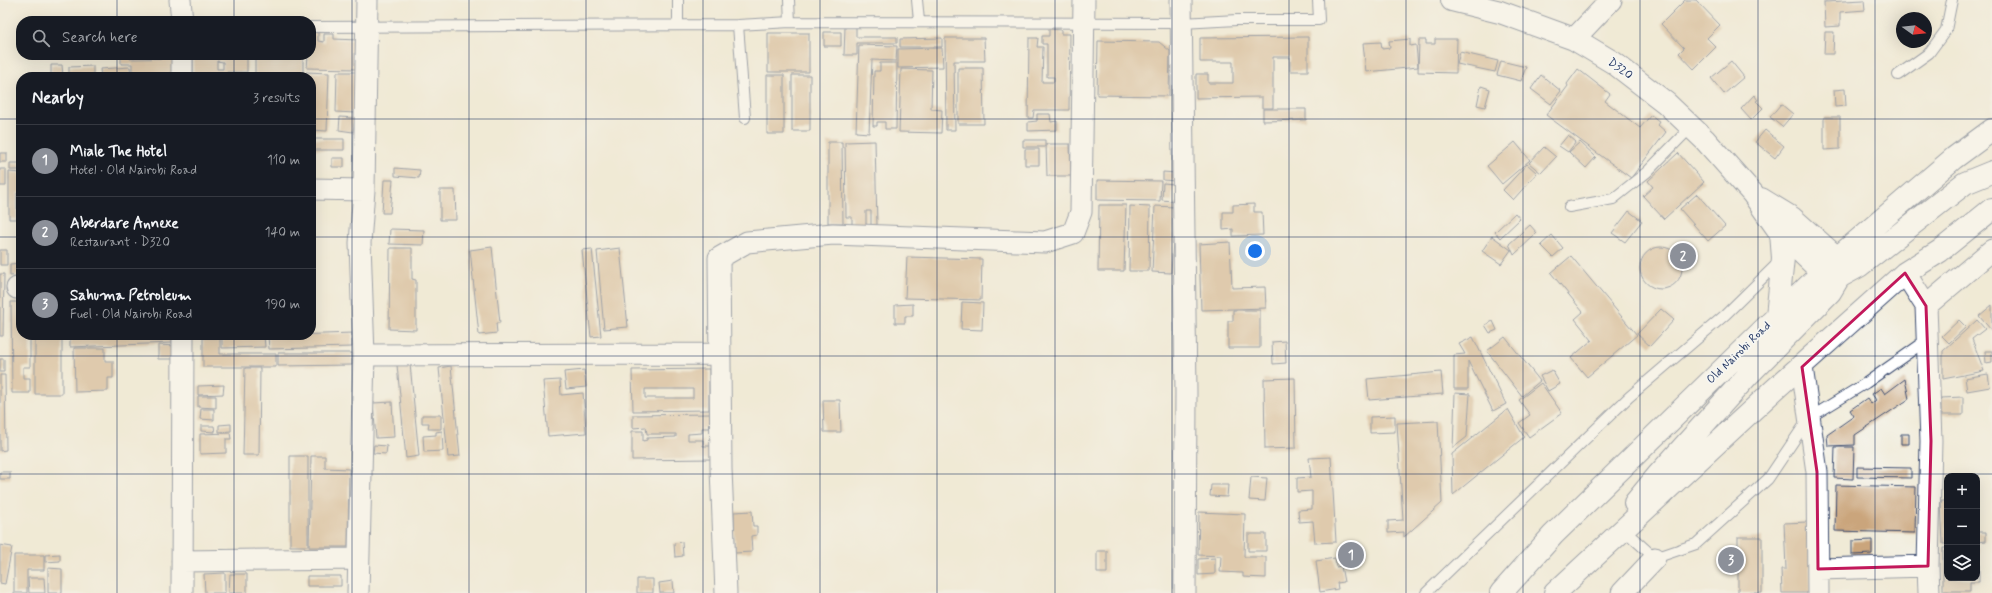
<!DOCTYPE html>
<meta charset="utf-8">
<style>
:root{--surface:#171b24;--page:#20242c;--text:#f1f3f6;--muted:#9ea1a6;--line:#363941;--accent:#8c9099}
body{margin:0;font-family:Mynerve,sans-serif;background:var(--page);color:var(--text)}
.controls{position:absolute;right:12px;bottom:12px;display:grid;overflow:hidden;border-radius:8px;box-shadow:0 4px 16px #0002}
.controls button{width:36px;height:36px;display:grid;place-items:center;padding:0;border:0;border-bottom:1px solid var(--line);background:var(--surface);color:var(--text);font:20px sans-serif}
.compass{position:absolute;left:1896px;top:12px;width:36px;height:36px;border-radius:50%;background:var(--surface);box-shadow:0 4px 16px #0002;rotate:105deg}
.you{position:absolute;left:1255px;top:251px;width:14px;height:14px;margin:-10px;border:3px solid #fff;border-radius:50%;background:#1a73e8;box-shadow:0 0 0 6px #1a73e833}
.badge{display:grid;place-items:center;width:26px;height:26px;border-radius:50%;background:var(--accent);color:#fff;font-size:13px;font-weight:700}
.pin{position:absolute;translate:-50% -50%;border:2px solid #fff;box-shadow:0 1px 4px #0006}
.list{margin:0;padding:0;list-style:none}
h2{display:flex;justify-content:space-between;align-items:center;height:52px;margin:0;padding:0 16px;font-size:17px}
h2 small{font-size:13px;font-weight:400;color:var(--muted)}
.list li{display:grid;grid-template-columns:26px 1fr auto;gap:12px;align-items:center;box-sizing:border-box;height:72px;padding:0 16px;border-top:1px solid var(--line)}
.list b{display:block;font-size:15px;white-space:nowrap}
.list p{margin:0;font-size:13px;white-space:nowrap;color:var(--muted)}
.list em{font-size:13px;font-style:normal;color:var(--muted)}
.icon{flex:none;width:22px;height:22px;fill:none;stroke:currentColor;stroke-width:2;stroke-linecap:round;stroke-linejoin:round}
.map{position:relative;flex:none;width:1992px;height:593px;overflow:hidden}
.search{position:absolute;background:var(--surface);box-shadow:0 4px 16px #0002;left:16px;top:16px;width:300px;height:44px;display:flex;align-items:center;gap:10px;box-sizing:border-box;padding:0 14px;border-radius:16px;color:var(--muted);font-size:15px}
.panel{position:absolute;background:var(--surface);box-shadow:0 4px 16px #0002;left:16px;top:72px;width:300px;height:268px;border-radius:16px}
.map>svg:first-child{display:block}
</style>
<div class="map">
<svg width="1992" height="593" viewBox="0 0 1992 593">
<rect width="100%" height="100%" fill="#f6f6f2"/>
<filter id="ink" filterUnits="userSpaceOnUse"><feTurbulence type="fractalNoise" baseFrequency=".025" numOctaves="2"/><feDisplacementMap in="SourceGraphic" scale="8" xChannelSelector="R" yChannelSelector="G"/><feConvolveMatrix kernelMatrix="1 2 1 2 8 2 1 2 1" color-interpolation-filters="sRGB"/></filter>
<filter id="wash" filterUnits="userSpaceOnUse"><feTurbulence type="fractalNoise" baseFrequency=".012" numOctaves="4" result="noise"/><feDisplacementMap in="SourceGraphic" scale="16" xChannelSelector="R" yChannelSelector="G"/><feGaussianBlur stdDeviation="0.9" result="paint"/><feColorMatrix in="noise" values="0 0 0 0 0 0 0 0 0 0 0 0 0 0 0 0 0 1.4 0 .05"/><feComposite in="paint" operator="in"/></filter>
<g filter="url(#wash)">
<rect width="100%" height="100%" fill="#f0ead6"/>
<g id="blocks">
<path fill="#caa57c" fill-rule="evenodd" d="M1685,0H1696L1720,25L1707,38L1716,47L1694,69L1679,53L1684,48L1661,24Z
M1864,0L1865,10L1840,12V26L1825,27L1824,2Z
M845,27H856V37H897V43H857V55H844Z
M1049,29L1061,30V34H1070L1069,110H1034L1033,118H1028L1029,38H1038L1037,47H1043L1042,82H1054V77H1047V44H1042V36H1049Z
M311,30H318V41L324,42V34H334V39L357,40L356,69L307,68L308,55H311Z
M824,32H841V46H824Z
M1825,32H1834L1833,54H1824Z
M768,33H809V72H768Z
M1308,37V71H1290V57H1273V108H1262V97L1196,98V74H1208V83H1233V62H1200V38Z
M942,38V47H900V39Z
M945,38H984L985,61H954L955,130H946Z
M1410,39V46L1416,45L1418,67L1366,72L1363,43L1381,42L1382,49L1390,48L1389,41Z
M1435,39H1457L1456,73L1418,72L1419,40H1426V44H1435Z
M1098,41L1159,42L1170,51L1169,96L1097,95Z
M859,45L897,46L896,61L872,60L869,133L856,132Z
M942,48L943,67L898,68V49Z
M1460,52L1498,61L1495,72L1457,64Z
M121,55H130V59L180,58L181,77H132V64H121Z
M193,55H247V72H227V77H193ZM217,61L223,62V69H217Z
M255,55H303V77H255Z
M1501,61L1526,67L1521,81L1497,75Z
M1731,61L1744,77L1724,94L1711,78Z
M880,63H897L896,129H885V122H877V126H873L874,71H880Z
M51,65H62L63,77H51Z
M93,66V77H69V67Z
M130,67L131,77H101L100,69Z
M958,68H983L984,124H958Z
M901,69L932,70L931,109L942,110L941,133L899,132Z
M1578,69L1610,94L1605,101L1640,128L1651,115L1660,122L1658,125L1666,132L1631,178L1546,115L1568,86L1567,84Z
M306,72L329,73L327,131L311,130V77H306Z
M337,72H356L355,113L336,112Z
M767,75H784V134H767Z
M792,75H810V131H792Z
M1541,75L1561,91L1551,104L1531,89Z
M1481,86L1490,89L1485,107L1477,105Z
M1845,89L1846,106L1835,107L1834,90Z
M1754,95L1758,100L1756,101L1763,108L1751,120L1741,109Z
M1781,104L1793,114L1782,127L1770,117Z
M1263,109H1306V120L1263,121Z
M1037,114H1050L1051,122L1057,121V130L1028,131V122L1037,121Z
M340,117L355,118L353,132L339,130Z
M1824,117H1840V149L1824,150Z
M1765,130L1784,146L1775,158L1755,142Z
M1568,135L1576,142L1568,152L1559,146Z
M311,139H344V150H311Z
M1023,140H1045V147H1023Z
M875,141L877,225H871V211H866V227L852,228V217H846L845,142Z
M828,142H842L843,223H828Z
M1515,142L1530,160L1502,184L1487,166Z
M1580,142L1596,157L1586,168L1569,152Z
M1046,144H1070L1071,176H1047Z
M1544,147L1556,157L1541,173L1529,163Z
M1025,149H1039V165H1025Z
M0,153H7V162H0Z
M1678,153L1704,182L1664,219L1643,196L1653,187L1648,181Z
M332,158H344V167H332Z
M10,163H20L19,170H10Z
M1527,164L1537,173L1513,200L1503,190Z
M395,168L420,170L419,178L395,176Z
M0,169H6V186H0Z
M9,172L21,173V193H17V219H9Z
M1163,172L1176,173L1175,181L1163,180Z
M384,180H393L390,213H382Z
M1097,180L1161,181L1160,201L1097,200Z
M1163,183L1174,184L1172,201L1162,200Z
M440,190H455L456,220H440Z
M1697,194L1725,226L1708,241L1680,209Z
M1254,204V212H1262L1263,235L1233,236V229L1223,230V212H1233V205Z
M1099,205H1126L1124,271H1098Z
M1130,206L1150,207L1149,271H1129Z
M1155,206L1175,207L1171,273L1152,272Z
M1629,211L1642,221L1625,242L1612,233Z
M1515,213L1520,219L1500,238L1495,232Z
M1530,225L1537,233L1514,255L1509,244Z
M390,229L424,230L423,245L389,244Z
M1552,235L1563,248L1553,257L1541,245Z
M1492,236L1511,250L1501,264L1482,251Z
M1230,242L1232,288L1265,287L1266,308L1201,310L1199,244Z
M1640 268a21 21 0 1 1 42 0a21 21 0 1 1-42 0Z
M492,247L500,323H496L497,333L479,335L470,250Z
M390,248H412V279L416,280V330L389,329Z
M620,248L628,327L604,329L597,251Z
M592,249L601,336L591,337L582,250Z
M0,250H7V265H0Z
M1571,256L1637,335L1587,377L1571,358L1592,340L1575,319L1583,312L1551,273Z
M907,257L982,259L981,300L905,298Z
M21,263V275L10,276V264Z
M0,274H4L3,336H0Z
M11,302H21V335H30V367H23V378H30V393H12Z
M962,302L983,303L982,330L961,329Z
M913,304V316H905V323H895V305Z
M1992,305V331L1979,316Z
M1661,309L1674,320L1650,346L1637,334Z
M1233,310H1260V348H1228V321H1233Z
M1959,320L1966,327L1949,343L1942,336Z
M1977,320L1985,329L1972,339L1984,371L1943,379V351Z
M1493,321L1497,330L1490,333L1485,325Z
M352,333V347L269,349L268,336Z
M35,335H62V394H35Z
M70,335H172V343L70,347Z
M264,336L265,347L222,348V337Z
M1473,337L1506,404L1493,411L1468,361V389H1454V355L1465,354L1459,344Z
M1505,337L1540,381L1522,396L1487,351Z
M203,338H220V354H276V367H203Z
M1285,341L1286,363L1273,364L1272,342Z
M158,345L175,346V359H158Z
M74,348H105V361H113V378H108V391L75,392Z
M1985,351H1992V362L1986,363Z
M278,353H352V365L278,366Z
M0,359H4V372H0Z
M410,364L419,456L406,458L397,365Z
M451,366L460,456L448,457L439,368Z
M245,368H260L259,455H243Z
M709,369V410L633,411L632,370ZM645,389H693V398H645Z
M584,370L586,387L566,389L564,372Z
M1552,370L1560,384L1548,391L1540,376Z
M1441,372L1443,394L1369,400L1367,379Z
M1988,374L1990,387L1967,391L1965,378Z
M0,375H5L6,450L0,451Z
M1295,378L1296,448L1265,449L1264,379Z
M1905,379L1909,399L1855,435V445L1828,446L1827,435L1854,416L1850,410L1867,398L1871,404L1876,400L1872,394L1881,388L1885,394Z
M560,380L561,395L583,393L586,433L548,436L543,381Z
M1541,383L1562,413L1529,437L1519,423L1530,415L1519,400Z
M224,385L223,394L198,395V386Z
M1455,393L1470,394L1467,437L1453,448Z
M198,396H216V408L198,407Z
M1963,397V415H1941V398Z
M823,400H840L841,432H824Z
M392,402L394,437L376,438L373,403Z
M201,409H214V420L200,419Z
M1508,409L1524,437L1453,495L1452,454Z
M710,414V428H702V433L688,434V440H703V446H712V459L632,460V431H643V441L647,440V438L676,437V434H647L646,427L633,428V415Z
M422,415H441V429H428L429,423H422Z
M1395,416V432L1370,433V417Z
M1438,421L1442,503L1404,537V532L1388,533V521L1403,520L1397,423Z
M231,424V431L219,432V425Z
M201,426H214L215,432L201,431Z
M442,431L443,451L424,452L423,436L436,435V432Z
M230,433L231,439H226V453L200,454V434Z
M1901,434H1909V444H1901Z
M374,445L387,446L386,454L373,453Z
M1835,447H1854L1853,479L1834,478Z
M290,456H308V546H290Z
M311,456H325V468L349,469L348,547H309Z
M1331,457L1336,542L1315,543L1313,521L1299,522L1298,510L1312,509V491L1297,492V478L1311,477L1309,458Z
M1857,467L1911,468V478L1857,477Z
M0,472H10V479H0Z
M1251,477L1267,478L1265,501L1249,500Z
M1211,485H1228L1227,497L1210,496Z
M1836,485L1916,487L1915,533L1835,531Z
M1941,501H1947V544H1943Z
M752,511L753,526H757V535L751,536L752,552L735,553L734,512Z
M1199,512L1245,514L1244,557H1266V578L1243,577V573L1220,572L1221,556L1198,555Z
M1808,522L1811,593H1782L1781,569H1786L1784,523Z
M1977,532H1986V541L1977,542Z
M1248,534H1266V551H1248Z
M1738,537H1762V593H1738Z
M1872,540V554L1852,555V541Z
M682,542L683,556L675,557L674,543Z
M0,545L12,547L5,584L0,583Z
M1943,548H1947V578H1977V548H1979V582H1970V591H1943Z
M1097,551H1107V573H1097Z
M60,554V561L45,562V555Z
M14,555H44V570H27V593H14Z
M1215,558V574L1198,575V559Z
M1335,558L1336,567L1341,566L1344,582L1337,583L1338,589L1320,592L1316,561Z
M48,568L62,569V593H48Z
M225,573V593H205L204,574Z
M230,574H247V593H229Z
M307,576H341V586H307Z
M28,578H44L45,593H29Z
M637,579H653V593H637Z
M673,581L674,593H660L659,583Z"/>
</g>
</g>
<g filter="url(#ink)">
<use href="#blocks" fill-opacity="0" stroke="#3b4b70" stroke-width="1"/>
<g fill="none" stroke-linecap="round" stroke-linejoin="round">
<g stroke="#3b4b70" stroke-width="12">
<path id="lane" d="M678,0V25
M789,0L790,22
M917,0L919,21
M738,25L745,118
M311,27L738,25L790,22L1182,23L1237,20H1319L1318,0
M1898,75L1929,53L1946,30L1952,0
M1569,207L1613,199L1647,172L1691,127
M1624,530L1655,558L1696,544L1768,479L1809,418L1866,383L1927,340
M1426,593L1629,397L1725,315L1780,261"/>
</g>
<g stroke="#3b4b70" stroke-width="23">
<path id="street" d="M180,0L182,21
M1181,0L1186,392L1185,593
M1574,39L1611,0
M182,77V55
M311,189L364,190
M1905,273L1926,306L1931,441L1928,566L1929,593
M17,288H21
M1926,306L1992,250
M364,355L720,354
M1802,367L1817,472L1818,593
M182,561L358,559
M1818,569L1928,566
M182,593L183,335
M358,593L364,355L360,243L364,190L367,0
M726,593L721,469L719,258L747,242L833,234L1045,242L1073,233L1081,212L1084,0
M1622,593L1655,558"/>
</g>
<g stroke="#3b4b70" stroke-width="24">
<path id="secondary" d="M1452,0L1500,12L1574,39L1614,63L1666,103L1705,140L1753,194L1779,231L1822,272
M1761,199L1792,218L1837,258"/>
</g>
<g stroke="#3b4b70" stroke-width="24">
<path id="highway" d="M1827,274L1839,277L1859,266L1965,183L1992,172
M1777,316L1783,258L1781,233
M1635,503L1659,474L1749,374L1830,292L1839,277L1837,258
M1501,593L1553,535L1837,258L1954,158L1992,130
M1555,593L1774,390L1905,273L1940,251L1992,209"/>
</g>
<use href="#lane" stroke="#fff" stroke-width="10"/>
<use href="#street" stroke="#fff" stroke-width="21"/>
<use href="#secondary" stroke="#fff" stroke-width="22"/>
<use href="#highway" stroke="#fff" stroke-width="22"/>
</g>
</g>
<path d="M0 0H1992V593H0ZM1905,273L1926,306L1931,441L1928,566L1818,569L1817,472L1802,367Z" fill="#f0ead6" fill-opacity=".55" fill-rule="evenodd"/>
<path fill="none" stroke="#c2185b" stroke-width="3" stroke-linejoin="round" d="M1905,273L1926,306L1931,441L1928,566L1818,569L1817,472L1802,367Z"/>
<path fill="none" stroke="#1b2f5e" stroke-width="1" stroke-opacity="0.55" d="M117,0V21M234,0V21M352,0V593M469,0V593M586,0V593M703,0V593M820,0V593M937,0V593M1055,0V593M1172,0V593M1289,0V593M1406,0V593M1523,0V593M1640,0V593M1758,0V593M1875,0V593M117,55V77M234,55V77M0,119H21M311,119H1992M0,237H21M311,237H1992M117,335V593M234,335V593M0,356H1992M0,474H1992"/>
<g text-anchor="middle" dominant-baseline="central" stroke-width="3.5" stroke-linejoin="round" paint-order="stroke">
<g font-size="12" fill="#1b2f5e" stroke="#f6f6f2">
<text transform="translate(1620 69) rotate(36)">D320</text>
<text transform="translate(1739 353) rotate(-44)">Old Nairobi Road</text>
</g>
</g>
</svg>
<div class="controls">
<button>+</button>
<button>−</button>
<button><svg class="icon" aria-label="layers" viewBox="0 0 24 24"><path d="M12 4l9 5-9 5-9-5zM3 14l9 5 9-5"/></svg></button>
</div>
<svg class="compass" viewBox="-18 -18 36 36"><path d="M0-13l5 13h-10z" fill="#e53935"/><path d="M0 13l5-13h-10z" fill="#9ea1a6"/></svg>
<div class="you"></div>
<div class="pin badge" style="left:1351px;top:555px">1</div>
<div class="pin badge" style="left:1683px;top:256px">2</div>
<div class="pin badge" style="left:1731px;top:560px">3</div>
<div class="search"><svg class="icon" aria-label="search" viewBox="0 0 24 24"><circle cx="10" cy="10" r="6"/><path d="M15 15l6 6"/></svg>Search here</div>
<section class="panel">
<h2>Nearby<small>3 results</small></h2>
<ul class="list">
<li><span class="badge">1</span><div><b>Miale The Hotel</b><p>Hotel · Old Nairobi Road</p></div><em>110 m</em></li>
<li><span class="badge">2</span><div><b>Aberdare Annexe</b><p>Restaurant · D320</p></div><em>140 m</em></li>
<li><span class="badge">3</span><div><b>Sahuma Petroleum</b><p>Fuel · Old Nairobi Road</p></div><em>190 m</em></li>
</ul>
</section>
</div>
